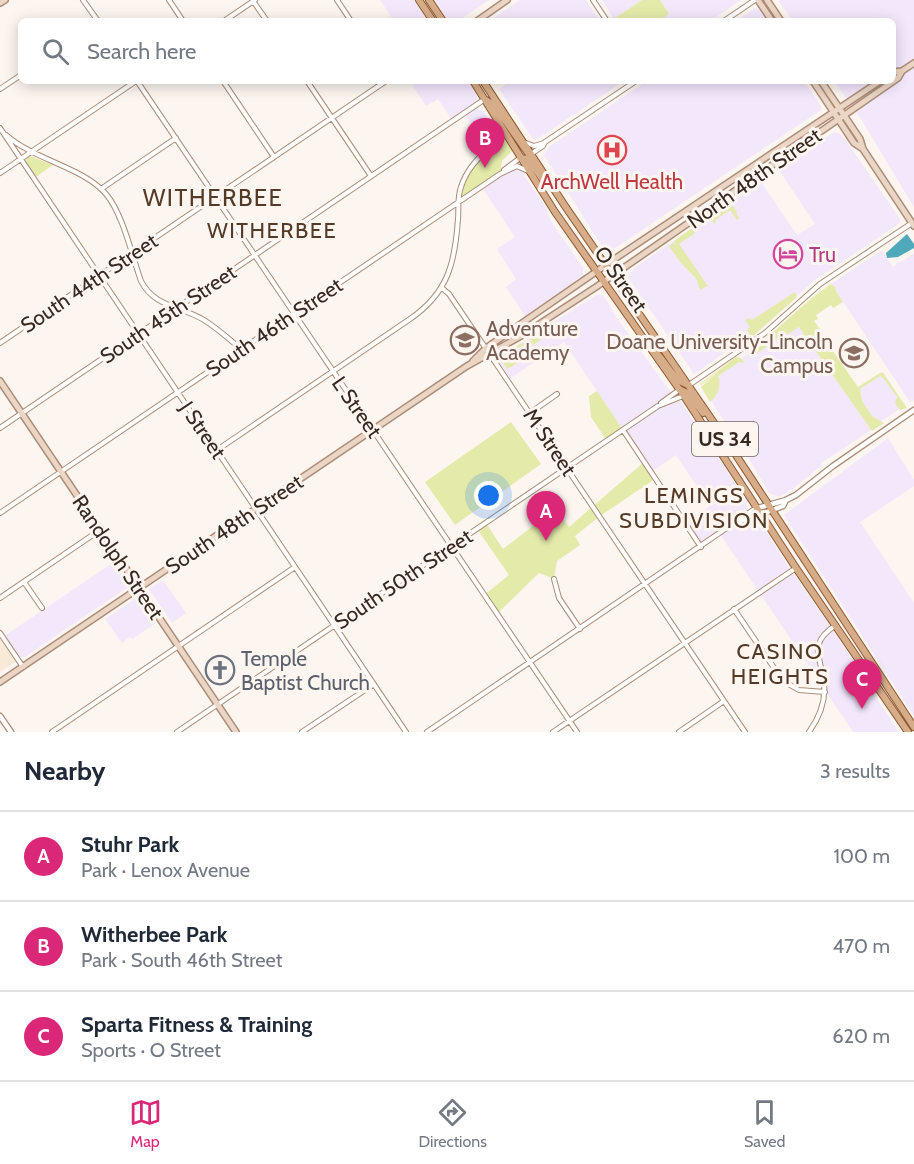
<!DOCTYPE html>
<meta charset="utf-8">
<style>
:root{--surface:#fff;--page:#f6f6f7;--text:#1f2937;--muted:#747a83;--line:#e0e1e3;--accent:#db2777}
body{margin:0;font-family:Cabin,sans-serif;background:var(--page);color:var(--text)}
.you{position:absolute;left:489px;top:496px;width:21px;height:21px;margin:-15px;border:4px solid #fff;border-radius:50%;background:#1a73e8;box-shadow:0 0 0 9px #1a73e833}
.badge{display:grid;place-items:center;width:39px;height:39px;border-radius:50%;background:var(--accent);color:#fff;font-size:20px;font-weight:700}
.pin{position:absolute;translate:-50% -50px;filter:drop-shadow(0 2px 3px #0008)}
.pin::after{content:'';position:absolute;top:32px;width:21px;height:18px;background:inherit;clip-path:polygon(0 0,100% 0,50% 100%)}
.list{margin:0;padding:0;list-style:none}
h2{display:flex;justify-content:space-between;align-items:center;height:78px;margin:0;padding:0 24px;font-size:26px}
h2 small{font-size:20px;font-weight:400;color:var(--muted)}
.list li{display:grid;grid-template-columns:39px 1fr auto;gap:18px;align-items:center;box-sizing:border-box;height:90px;padding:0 24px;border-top:2px solid var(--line)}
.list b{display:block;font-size:22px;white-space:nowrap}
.list p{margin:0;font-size:20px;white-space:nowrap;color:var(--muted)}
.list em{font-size:20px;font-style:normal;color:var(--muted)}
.icon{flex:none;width:33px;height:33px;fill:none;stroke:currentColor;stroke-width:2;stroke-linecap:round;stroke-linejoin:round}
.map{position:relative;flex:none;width:914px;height:732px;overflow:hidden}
.search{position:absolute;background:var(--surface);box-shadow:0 3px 15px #0003;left:18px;right:18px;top:18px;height:66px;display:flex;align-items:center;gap:15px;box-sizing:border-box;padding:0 21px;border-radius:9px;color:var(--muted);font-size:22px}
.sheet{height:348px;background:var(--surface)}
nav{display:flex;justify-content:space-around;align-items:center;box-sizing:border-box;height:84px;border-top:2px solid var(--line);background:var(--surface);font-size:16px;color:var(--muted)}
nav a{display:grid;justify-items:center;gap:3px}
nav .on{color:var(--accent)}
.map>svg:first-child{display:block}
</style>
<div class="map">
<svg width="914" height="732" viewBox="0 0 914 732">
<rect width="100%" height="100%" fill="#fcf5f0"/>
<path fill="#f3e7fc" d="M380,0H414L428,21H394Z
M435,0H489L461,19L454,20L446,17Z
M520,0H586L600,21H498L495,17Z
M602,0H642L614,19Z
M660,0H741L710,21H659L669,14Z
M778,0H914V207L861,119L834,81H893V21H793Z
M755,8L759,9L768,21H736Z
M410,81H468L476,93L478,104L473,107L484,112L504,144L490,153L464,113L453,121L438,99L426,106Z
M511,81H624L536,140L533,139L499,89Z
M647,81H804L821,106V110L612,250L609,246L605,249L600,243L544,155L549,147Z
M834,132L839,133L845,139L900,219V223L815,280L761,327L694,374L628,277L634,268L761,182L797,235L815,224L779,170Z
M511,168L521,171L546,207L551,221L583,268V274L574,282L525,316L506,287L516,279L497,249L515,237L481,186Z
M882,250L893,267L914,253V400L910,402L831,284Z
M596,295H602L607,301L616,317L672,394L660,404L672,399L681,402L747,501L746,515L739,521L751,517L761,523L794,576L796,577L854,661L852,662L899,732H853L720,534L701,547L685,523L710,506L676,455L651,472L564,342L508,380L496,363L509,351Z
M802,309L856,390L883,372L905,406L878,423L879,425L821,463L822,465L794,488L779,497L769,493L744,450L711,401L719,389L715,376L770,339Z
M888,438L914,480V486L860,522L914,603V716L784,515Z
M114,562L129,584L128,587L25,657H17L3,637Z
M163,580L186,613L172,623L149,589Z
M138,597L156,623L132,639L130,637L122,643L105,619Z"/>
<path fill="#f9ead7" d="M0,633L18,660L0,672Z"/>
<path fill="#e4ebaa" d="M642,0H660L669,14L659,21H616L614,19Z
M501,134L512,151L502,161L500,174L459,201L464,178L488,149L491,153L504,144L499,135Z
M30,156L53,165L36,177L26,163L27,158Z
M728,201L713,213L730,202L737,212L736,213L739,218L737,220L730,210L715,220L716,224L714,223L710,218V213Z
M699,223L700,225L696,229L694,234L679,244L707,285H709L700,290L696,278L680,262L669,246L673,243L676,245L674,241Z
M831,284L835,287L836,291L843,302L833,308L831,305L816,315L818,319L814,321L820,329L819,331L858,387L880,373H883L907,408L900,410L895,403L897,397L884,379L880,376L860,389L862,401L872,416L884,423L872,431L799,327L788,334L786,333L756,354L749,351C778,331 801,304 831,284Z
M795,292L797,297L752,337L747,330L750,327L745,320L748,318L752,320Z
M554,324L556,329L530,347L519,362L507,369L501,359C507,348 519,346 529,340C538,335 545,329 554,324Z
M736,357L741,358L745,363L739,362L718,376C722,384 718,396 710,402L701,387L720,370L701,385L700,384Z
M597,391L623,430L607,441L591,417L589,396Z
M511,422L541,464L455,525L425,482Z
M644,462L655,479L600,516L575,536L580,545L557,561L554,579L539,573L497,614L484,595L509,575L477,529L486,523L503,549L556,508L569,527Z"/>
<path fill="#4fa9ba" d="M907,234L914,244V248L898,257L887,258L886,253Z"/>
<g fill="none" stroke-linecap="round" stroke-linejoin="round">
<g stroke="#ab8d78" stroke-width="6">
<path id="minor" d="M83,0L98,21
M169,0L183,21
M337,0L351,21
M593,0L607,21
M253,1L267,21
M224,21L255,0
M724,21L755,0
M137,81L577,732
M223,81L274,157
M307,81L371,176
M0,89L21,75
M0,128L406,732
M6,135C34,160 83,167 106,194C123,214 132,256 141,281C154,307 181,306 204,320C217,328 229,339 241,349
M526,143L534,146L544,143
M531,154L543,146L545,142L636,81
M504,170L520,158
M0,173L136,81
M101,189L176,138
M442,288L449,294L745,732
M0,343L386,81
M689,385L765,333L820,284L912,223
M661,403L679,390
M530,413L557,394
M0,428L485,99
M623,430L701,547
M217,450L410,319C448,293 455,263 458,219C459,209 457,197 461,187C466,171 476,160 488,149
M0,513L500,174L517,166L528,171
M739,522L760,514
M554,579L559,598L580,629
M24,582L42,608
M0,598L100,530
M734,609L783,681L799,690L825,692
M0,633L23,667
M52,732L295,567
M177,732L658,406L683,396
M302,732L374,684
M427,732L756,508
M553,732L796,568
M679,732L724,701
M809,732C819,718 826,701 824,683C821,656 807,644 836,625"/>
</g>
<g stroke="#ab8d78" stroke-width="7">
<path id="tertiary" d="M758,508L786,500L796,495L833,466L914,410
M762,514L783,506L786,500
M0,716L11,732"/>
</g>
<g stroke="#ab8d78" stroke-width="8">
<path id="secondary" d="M758,0L772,21
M767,0L781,21
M0,3L5,0
M477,21L507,0
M893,72L902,71L914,63
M813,81L854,143L863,149
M821,81L860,139L863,149L914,226
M473,361L486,348L613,260L880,81
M0,381L236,732
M0,682L467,366L521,336L596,287L898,78L902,71"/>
</g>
<g stroke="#8e5a32" stroke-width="8">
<path id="primary" d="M419,0L433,21
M429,0L443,21
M473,81L555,212L684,396L796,568L908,732
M483,81L565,206L732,449L914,727
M486,100L494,105L528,153
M520,158L528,159L543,180
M650,347C664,356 672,382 689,385
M679,389L689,394L703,413"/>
</g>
<use href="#minor" stroke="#fff" stroke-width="4"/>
<use href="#tertiary" stroke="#fff" stroke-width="4.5"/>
<use href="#secondary" stroke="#ebd5c4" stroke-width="5"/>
<use href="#primary" stroke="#d7ac89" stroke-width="6"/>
</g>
<defs>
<g id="hospital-ring" transform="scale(1.5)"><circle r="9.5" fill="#fcf5f0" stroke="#e0444e" stroke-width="1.5"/><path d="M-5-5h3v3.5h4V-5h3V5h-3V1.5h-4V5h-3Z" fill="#e0444e"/></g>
<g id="hotel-ring" transform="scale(1.5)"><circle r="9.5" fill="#fcf5f0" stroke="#d1479c" stroke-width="1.5"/><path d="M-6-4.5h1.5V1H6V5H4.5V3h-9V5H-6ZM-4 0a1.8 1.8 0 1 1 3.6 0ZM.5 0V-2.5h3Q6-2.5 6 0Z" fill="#d1479c"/></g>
<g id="school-ring" transform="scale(1.5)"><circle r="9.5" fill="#fcf5f0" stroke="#8d6e63" stroke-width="1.5"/><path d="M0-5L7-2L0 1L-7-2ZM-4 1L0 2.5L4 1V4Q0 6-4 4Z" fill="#8d6e63"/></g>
<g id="university-ring" transform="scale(1.5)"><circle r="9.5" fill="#fcf5f0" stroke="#8d6e63" stroke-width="1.5"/><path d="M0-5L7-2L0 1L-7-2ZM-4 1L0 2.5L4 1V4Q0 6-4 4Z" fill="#8d6e63"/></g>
<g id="church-ring" transform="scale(1.5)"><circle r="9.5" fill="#fcf5f0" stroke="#6b7280" stroke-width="1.5"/><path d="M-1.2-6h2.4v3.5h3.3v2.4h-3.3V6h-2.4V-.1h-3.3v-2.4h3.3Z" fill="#6b7280"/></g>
</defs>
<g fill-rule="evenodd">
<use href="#hospital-ring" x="612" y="150"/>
<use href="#hotel-ring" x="788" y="254"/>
<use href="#school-ring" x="465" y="340"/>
<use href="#university-ring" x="854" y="353"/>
<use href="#church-ring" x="220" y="670"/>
</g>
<g text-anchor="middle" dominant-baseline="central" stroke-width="6" stroke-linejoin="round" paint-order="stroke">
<rect fill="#fcf5f0" stroke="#71665f" stroke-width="1.5" x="692" y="422" width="66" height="34" rx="4.5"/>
<g font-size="20" font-weight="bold" fill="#362921">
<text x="725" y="439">US 34</text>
</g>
<g font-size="21" fill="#362921" stroke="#fcf5f0">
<text transform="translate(754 178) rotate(-35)">North 48th Street</text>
<text transform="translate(621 279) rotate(55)">O Street</text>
<text transform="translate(89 283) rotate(-34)">South 44th Street</text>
<text transform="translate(168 314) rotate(-34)">South 45th Street</text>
<text transform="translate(274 327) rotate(-34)">South 46th Street</text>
<text transform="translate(357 407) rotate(55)">L Street</text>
<text transform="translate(203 430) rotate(56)">J Street</text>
<text transform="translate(550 442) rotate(56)">M Street</text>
<text transform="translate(234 524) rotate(-34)">South 48th Street</text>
<text transform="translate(118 557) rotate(56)">Randolph Street</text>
<text transform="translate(403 579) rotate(-34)">South 50th Street</text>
</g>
<g font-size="21" fill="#be3a42" stroke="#fcf5f0">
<text x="612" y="181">ArchWell Health</text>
</g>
<g font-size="21" fill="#b23c85" stroke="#fcf5f0" text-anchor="start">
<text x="809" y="254">Tru</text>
</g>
<g font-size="21" fill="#785e54" stroke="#fcf5f0" text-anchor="start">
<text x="486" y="328">Adventure<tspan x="486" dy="24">Academy</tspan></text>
<text x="833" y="341" text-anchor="end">Doane University-Lincoln<tspan x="833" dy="24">Campus</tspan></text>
</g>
<g font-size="21" fill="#5b616d" stroke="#fcf5f0" text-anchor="start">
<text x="241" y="658">Temple<tspan x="241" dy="24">Baptist Church</tspan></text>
</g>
<g font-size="22" letter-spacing="1.5" fill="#543a27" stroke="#fcf5f0">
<text x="272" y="230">WITHERBEE</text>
<text x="694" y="495">LEMINGS<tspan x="694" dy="25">SUBDIVISION</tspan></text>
<text x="780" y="651">CASINO<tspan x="780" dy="25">HEIGHTS</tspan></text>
</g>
<g font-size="24" letter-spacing="1.5" fill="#543a27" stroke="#fcf5f0">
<text x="213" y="197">WITHERBEE</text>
</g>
</g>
</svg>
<div class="you"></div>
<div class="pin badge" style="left:546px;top:541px">A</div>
<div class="pin badge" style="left:485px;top:168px">B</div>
<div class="pin badge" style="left:862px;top:709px">C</div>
<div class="search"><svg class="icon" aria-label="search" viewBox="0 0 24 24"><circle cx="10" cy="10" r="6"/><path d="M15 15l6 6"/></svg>Search here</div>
</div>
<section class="sheet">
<h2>Nearby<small>3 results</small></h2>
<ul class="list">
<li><span class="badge">A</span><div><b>Stuhr Park</b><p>Park · Lenox Avenue</p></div><em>100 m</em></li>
<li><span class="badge">B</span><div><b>Witherbee Park</b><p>Park · South 46th Street</p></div><em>470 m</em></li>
<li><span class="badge">C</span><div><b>Sparta Fitness &amp; Training</b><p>Sports · O Street</p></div><em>620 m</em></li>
</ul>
</section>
<nav>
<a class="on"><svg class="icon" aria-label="map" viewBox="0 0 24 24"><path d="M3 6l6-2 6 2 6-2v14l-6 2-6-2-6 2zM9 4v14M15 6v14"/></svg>Map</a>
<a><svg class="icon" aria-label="directions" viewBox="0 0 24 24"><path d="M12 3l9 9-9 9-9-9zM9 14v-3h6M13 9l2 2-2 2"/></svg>Directions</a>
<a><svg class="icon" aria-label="saved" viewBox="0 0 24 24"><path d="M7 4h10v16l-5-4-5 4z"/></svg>Saved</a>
</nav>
